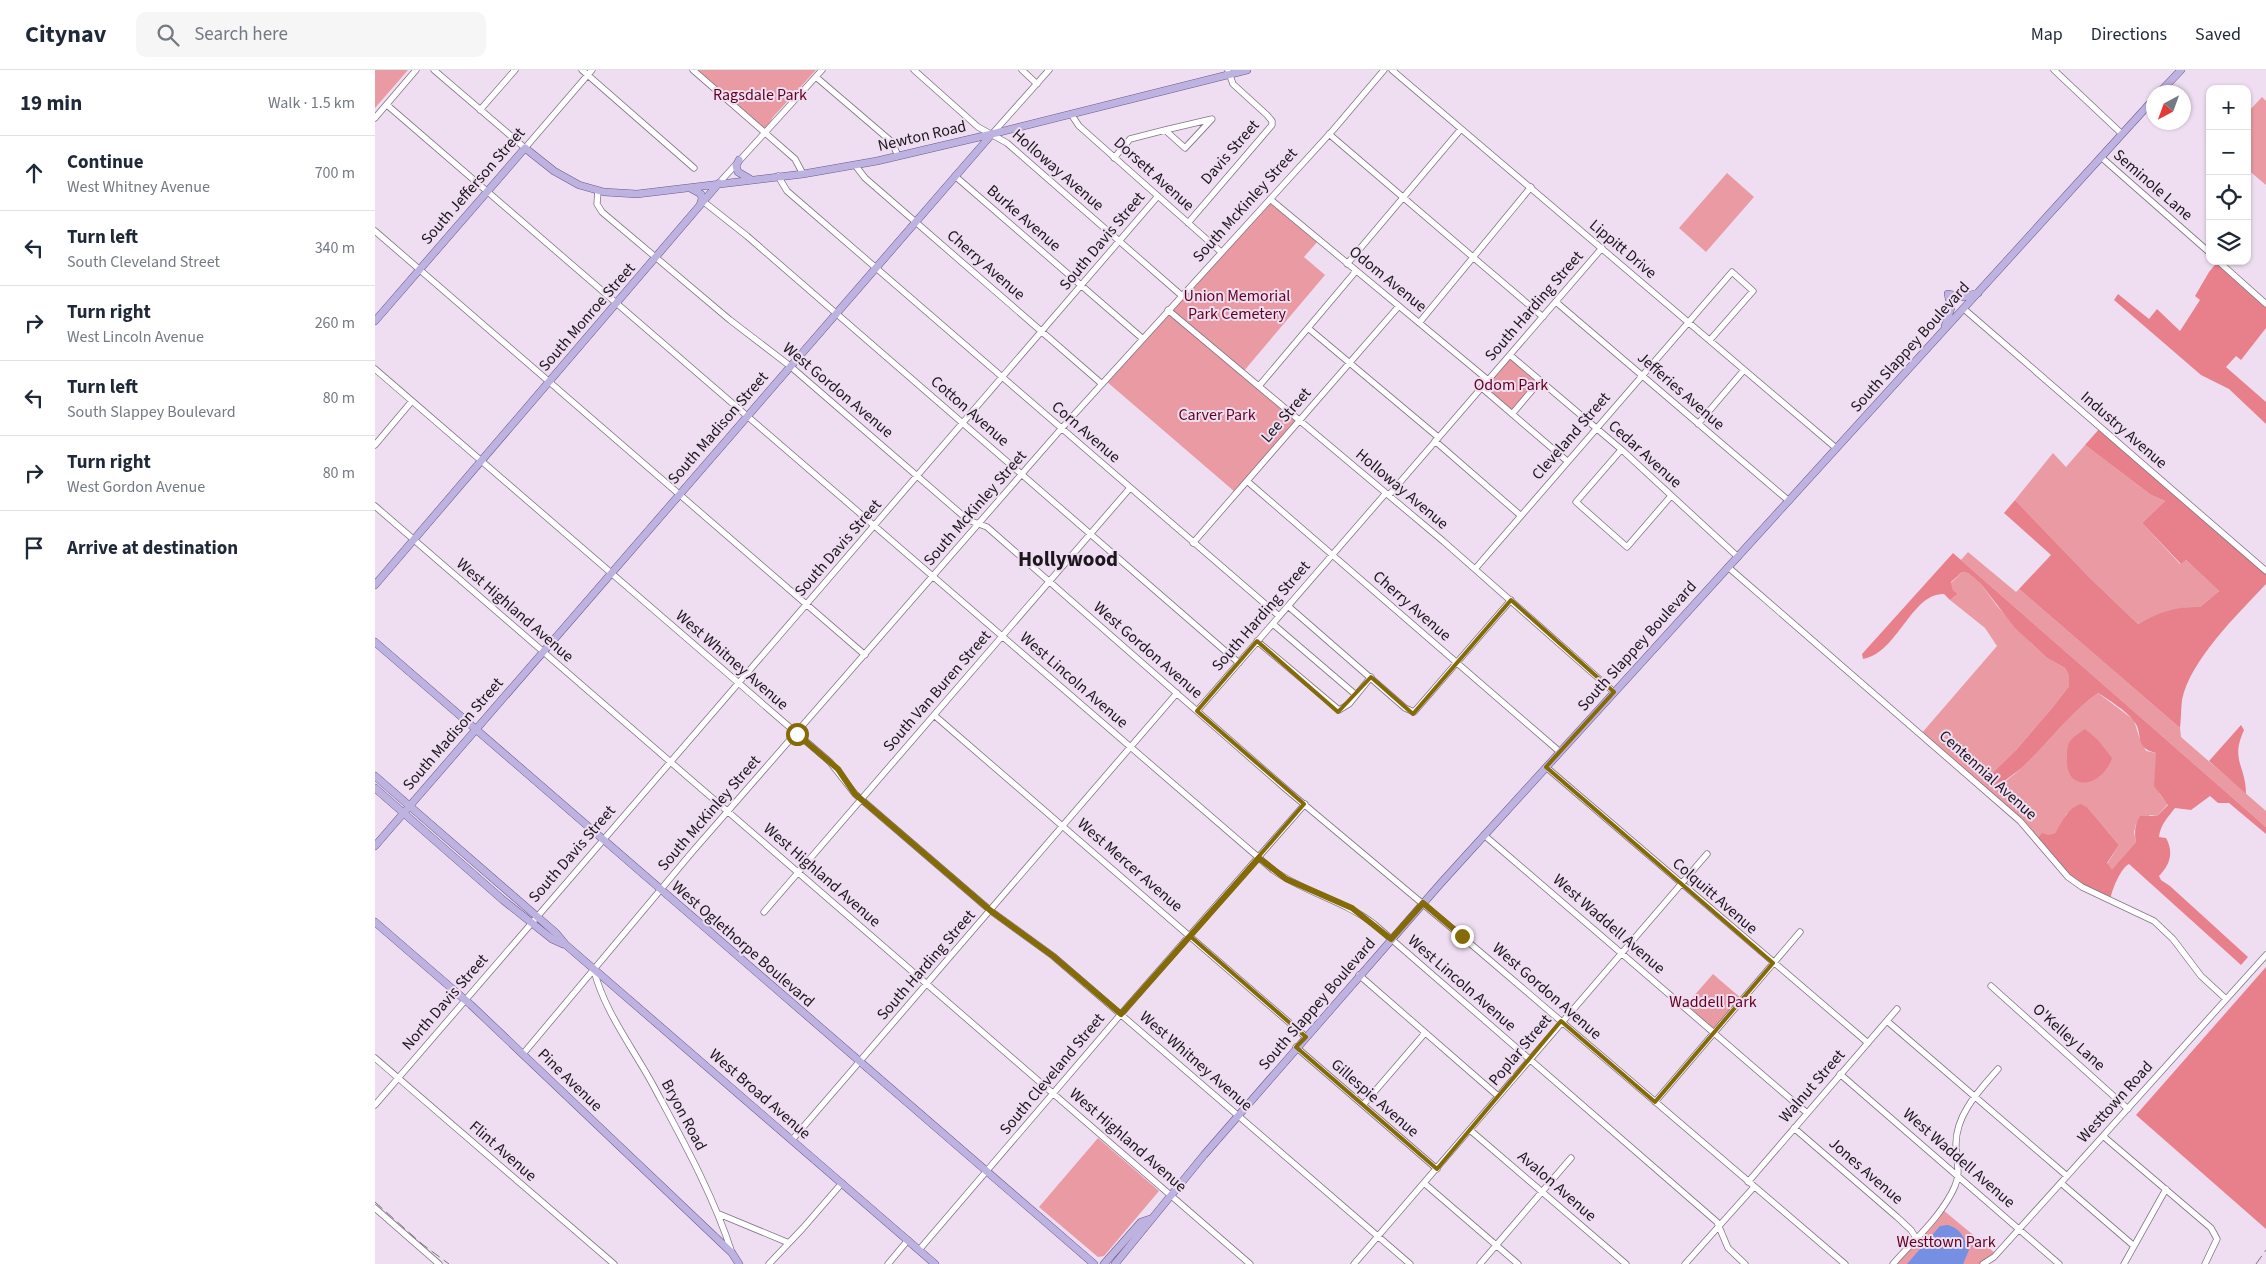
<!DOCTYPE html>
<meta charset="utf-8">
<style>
:root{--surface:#fff;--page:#f6f6f7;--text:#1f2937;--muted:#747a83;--line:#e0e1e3}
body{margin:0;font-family:"Source Sans 3",sans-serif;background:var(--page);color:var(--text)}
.controls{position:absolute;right:15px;top:15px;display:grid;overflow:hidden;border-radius:10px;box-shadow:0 1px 4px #0004}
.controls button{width:45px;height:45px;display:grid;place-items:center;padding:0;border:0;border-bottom:1px solid var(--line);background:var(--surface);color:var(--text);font:25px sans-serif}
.compass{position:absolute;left:1771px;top:15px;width:45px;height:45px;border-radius:50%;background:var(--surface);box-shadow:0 1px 4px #0004;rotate:221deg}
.stop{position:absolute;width:15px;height:15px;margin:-11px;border:4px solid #856b07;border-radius:50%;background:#fff}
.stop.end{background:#856b07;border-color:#fff;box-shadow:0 1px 5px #0008}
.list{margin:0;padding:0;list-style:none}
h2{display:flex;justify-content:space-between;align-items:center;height:65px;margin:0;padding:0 20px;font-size:21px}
h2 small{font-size:16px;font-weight:400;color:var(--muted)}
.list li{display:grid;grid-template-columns:32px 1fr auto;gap:15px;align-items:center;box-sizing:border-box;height:75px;padding:0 20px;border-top:1px solid var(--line)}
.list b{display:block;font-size:19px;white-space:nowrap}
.list p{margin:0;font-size:16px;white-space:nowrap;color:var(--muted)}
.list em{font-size:16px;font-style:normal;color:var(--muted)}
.icon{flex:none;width:28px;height:28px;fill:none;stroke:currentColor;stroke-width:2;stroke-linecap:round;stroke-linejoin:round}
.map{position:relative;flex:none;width:1891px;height:1194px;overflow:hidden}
header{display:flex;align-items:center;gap:30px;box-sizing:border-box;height:70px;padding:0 25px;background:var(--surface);border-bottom:1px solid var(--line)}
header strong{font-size:24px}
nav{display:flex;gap:28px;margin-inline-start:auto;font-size:18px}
.search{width:350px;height:45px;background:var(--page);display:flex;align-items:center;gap:12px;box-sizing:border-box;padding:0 18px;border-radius:10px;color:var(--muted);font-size:19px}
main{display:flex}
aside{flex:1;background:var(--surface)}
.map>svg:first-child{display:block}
</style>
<header>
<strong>Citynav</strong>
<div class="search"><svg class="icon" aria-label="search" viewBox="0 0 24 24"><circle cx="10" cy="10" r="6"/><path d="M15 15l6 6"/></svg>Search here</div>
<nav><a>Map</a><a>Directions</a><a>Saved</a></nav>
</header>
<main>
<aside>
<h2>19 min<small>Walk · 1.5 km</small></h2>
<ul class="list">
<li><svg class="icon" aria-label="ahead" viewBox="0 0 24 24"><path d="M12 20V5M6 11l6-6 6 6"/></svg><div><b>Continue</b><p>West Whitney Avenue</p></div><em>700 m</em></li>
<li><svg class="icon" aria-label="left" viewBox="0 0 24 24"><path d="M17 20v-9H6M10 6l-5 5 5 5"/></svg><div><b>Turn left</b><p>South Cleveland Street</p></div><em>340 m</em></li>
<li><svg class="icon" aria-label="right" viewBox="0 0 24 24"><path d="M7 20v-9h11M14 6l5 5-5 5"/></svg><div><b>Turn right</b><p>West Lincoln Avenue</p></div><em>260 m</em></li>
<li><svg class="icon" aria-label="left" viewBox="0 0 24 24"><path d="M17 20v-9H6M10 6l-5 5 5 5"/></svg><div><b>Turn left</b><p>South Slappey Boulevard</p></div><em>80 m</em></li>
<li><svg class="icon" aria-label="right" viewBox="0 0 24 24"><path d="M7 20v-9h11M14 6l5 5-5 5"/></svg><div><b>Turn right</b><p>West Gordon Avenue</p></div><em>80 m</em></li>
<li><svg class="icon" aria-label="arrive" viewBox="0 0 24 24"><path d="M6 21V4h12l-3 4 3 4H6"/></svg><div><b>Arrive at destination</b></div></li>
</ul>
</aside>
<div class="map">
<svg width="1891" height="1194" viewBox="0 0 1891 1194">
<rect width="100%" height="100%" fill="#efdef2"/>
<path fill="#ea9aa2" d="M0,0H33L0,38Z
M319,0H441L398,47L389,62Z
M1887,27L1891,31V115L1872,99V43Z
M1352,103L1379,127L1331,182L1304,158Z
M895,131L943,171L929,187L950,205L868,302L795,240Z
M793,242L922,351L860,422L731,311Z
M1135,286L1164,312L1137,343L1108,317Z
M1710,375L1776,425L1790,431L1767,453L1805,494L1811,490L1844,521L1825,537C1803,536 1782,543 1763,554L1715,508L1640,430L1678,383L1691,397Z
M1593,482L1641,522L1644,519L1805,658L1806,667L1891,741V757L1586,490Z
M1587,502L1593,503L1606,514L1622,536L1658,575L1672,588L1690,598L1694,606V616L1677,638L1641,680L1610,710L1621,720C1630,711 1640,704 1650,695C1675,671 1695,643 1723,623L1759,650L1764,667L1771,681L1781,683C1783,706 1773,714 1793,734L1782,746L1775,745L1761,754L1759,762L1761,772L1737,799L1732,794L1744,775L1713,738L1692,743L1680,763L1662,769L1546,664L1622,576L1610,558L1575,530L1583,524L1578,520L1576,513Z
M1338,904L1367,929L1338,961L1310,936Z
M723,1068L784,1121L729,1186L723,1187L664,1137Z
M1568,1140L1620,1183L1606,1194H1519Z"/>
<path fill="#e8808c" d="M1843,191L1891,234V258L1866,290L1861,286L1851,297L1891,332V354L1854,319L1826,305L1739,230L1743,224L1774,249L1782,239L1805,261L1825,230L1820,226L1834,202Z
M1725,358L1891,501V514C1863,544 1815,590 1807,630C1806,639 1806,649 1805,658L1644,519L1676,485L1629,443L1640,430L1715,508L1763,554C1783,542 1802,536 1825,537L1844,521L1811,490L1806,494L1767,453L1790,431L1776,425L1710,375Z
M1578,483L1891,757V764L1854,733H1843L1835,726L1816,740L1800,738C1793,747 1785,755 1784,767L1791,768C1799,782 1795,795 1784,806L1786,810L1795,816L1873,887L1866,895L1754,794C1745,799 1737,820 1735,830L1700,812L1662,769L1667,763L1673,765L1680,763C1687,752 1692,738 1706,734L1713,738L1744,775L1732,793L1737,799L1761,772C1759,761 1760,755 1765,746H1782L1793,735L1779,716L1781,683C1757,677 1770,663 1758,650C1751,641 1733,629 1723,623C1695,643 1675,671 1650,695C1640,704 1629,709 1621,721L1610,710L1641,680L1677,638L1694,616V606L1690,598L1672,588L1640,558L1606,514L1593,503L1587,502L1576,512L1578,520L1583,524L1575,530L1569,524C1536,523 1523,583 1488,589L1487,584Z
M1866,655L1869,660C1855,691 1871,695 1871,724L1834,691Z
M1710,659L1723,670L1737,688C1728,717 1689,725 1692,686C1692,681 1692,676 1695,671C1699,666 1705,663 1710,659Z
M1891,897V1159L1761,1045Z"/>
<path fill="#758fe3" d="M1573,1155C1586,1159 1589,1167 1594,1180L1588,1194H1532L1565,1156Z"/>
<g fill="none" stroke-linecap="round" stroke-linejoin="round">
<g stroke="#827485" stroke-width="7">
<path id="minor" d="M59,0L150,78L217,0
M207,0L319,98
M318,0L420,89L428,104
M539,0L603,57L632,73L806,225
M647,0L662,14
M1017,0L1461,378
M1679,0L1747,64
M441,7L517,72L523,86
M12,35L898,800C930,823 968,830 999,854L1342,1152L1353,1178L1370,1194
M105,40L140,0
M696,44L704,56L846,182
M0,48L41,0
M837,49L810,78L790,60Z
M617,64L674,0
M954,64L1168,247
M1726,87L1835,183
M739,88L755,69L790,60
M480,95L490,108L727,314
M403,106L412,121L904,546
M580,106L768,269
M344,113L447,0
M223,121L222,134L227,142L355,250L415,296L593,450L612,457L912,720L1104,881L1470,1194
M895,129L1113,310
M329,132L372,166L864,593
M813,153L897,55V51L892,45L858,14L853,0
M0,161L490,585
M1843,191L1891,234
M972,194L1086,59
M1181,232L1414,431
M1589,239L1891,501
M793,240L1068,471L1239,622
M1044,253L1156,117
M933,258L1063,367
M1135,285L1247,380L1363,487
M0,299L455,692L480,724L616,841L678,886L1035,1194
M884,316L981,201
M1107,318L1192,391
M1137,344L1165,311
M1323,354L1369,300
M1060,371L1145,445
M0,375L37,331
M1246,380L1201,432L1252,477L1296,426
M872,411L1185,682
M1014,425L1227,178
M0,436L875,1194
M818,473L1024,236
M1353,497L1645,751L1693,807L1707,817L1779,851L1798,869L1826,906L1851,929
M1100,499L1357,202L1378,221L1335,270
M913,536L1030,638L1039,642L1136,530
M898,554L981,625
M882,571L964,640L974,634L996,607
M822,641L1011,423
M559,645L931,967
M1171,697L1493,973
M1109,765L1432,1043
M389,842L755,418
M219,900C229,941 258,978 278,1015C307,1069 338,1124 357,1183
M984,905L1123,1026
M1616,916L1753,1039
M1512,951L1692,1106
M921,977L1062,1099
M148,984L318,781L686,359L959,59L1009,0
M0,988L239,1194
M1465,1004L1684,1194
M1280,1032L1425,862
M0,1035L783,126
M988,1035L1050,963
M1419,1058L1522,1147L1536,1160L1541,1168
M1095,1060L1251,1194
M1728,1066L1836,1158L1842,1169L1830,1194
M417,1070L802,623
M1373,1112L1522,939
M1049,1113L1143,1194
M1686,1113L1759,1176
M0,1138L64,1194
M344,1144L414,1173
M544,1180L752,937L930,734
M394,1194L428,1158L467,1113
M513,1194L533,1170
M979,1194L1332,784
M1105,1194L1196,1088
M1310,1194L1379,1117
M1518,1194C1539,1170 1567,1146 1580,1116C1586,1103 1581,1089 1581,1074C1581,1044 1604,1021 1623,999
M1608,1194L1619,1187L1891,885
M1749,1194L1791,1119"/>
</g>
<g stroke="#695a8e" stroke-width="8">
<path id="major" d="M1785,22L1806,0
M364,90L361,96L363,102L375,109
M315,118L326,124L327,129L325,135
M0,251L150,78L179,101L204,115L229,122L262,124L428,104L502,91L617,64L872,0
M1570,256L1576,238L1573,224L1588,227L1603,223
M0,515L344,113
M0,572L719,1194
M0,706L181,863L191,875L560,1194
M0,718L128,830L177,869L188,874
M0,776L617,64
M0,852L96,935L357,1183L364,1194
M729,1194L766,1152L775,1149
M740,1194L829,1085L1066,813L1778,30"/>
</g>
<use href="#minor" stroke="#fff" stroke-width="5.5"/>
<use href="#major" stroke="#beb2e0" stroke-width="7"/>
<path stroke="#7d727f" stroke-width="1" stroke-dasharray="10 5" stroke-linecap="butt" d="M0,1132L47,1174L74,1194
M1881,1194L1891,1180"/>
</g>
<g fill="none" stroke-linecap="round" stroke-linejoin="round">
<path stroke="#856b07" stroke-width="6" d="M422,664L463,699L480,724L616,841L678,886L746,944L884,788L911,809L977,838L1016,869L1048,833L1087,866"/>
</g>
<path fill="none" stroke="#856b07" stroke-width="4" stroke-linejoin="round" d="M1136,530L1239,622L1171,697L1398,893L1280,1032L1186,951L1062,1099L921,977L931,967L815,866L929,734L822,641L882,571L963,642L996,607L1038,644Z"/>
<g text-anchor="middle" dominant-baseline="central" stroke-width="4" stroke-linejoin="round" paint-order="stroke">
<g font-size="16" fill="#60001d" stroke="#efdef2">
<text x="385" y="25">Ragsdale Park</text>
<text x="862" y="226">Union Memorial<tspan x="862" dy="18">Park Cemetery</tspan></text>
<text x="1136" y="315">Odom Park</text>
<text x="842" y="345">Carver Park</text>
<text x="1338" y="932">Waddell Park</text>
<text x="1571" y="1172">Westtown Park</text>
</g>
<g font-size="16" fill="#1c161d" stroke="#efdef2">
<text transform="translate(547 66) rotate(-13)">Newton Road</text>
<text transform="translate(855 82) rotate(-49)">Davis Street</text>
<text transform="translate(683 100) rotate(41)">Holloway Avenue</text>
<text transform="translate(779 104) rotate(42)">Dorsett Avenue</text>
<text transform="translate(1778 115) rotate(41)">Seminole Lane</text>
<text transform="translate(98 116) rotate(-49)">South Jefferson Street</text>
<text transform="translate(870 135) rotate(-48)">South McKinley Street</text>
<text transform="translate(649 148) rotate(41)">Burke Avenue</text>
<text transform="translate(727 171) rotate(-50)">South Davis Street</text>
<text transform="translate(1248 179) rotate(40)">Lippitt Drive</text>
<text transform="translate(611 195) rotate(41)">Cherry Avenue</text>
<text transform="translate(1013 209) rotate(39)">Odom Avenue</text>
<text transform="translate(1159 236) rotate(-49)">South Harding Street</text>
<text transform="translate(212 247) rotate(-49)">South Monroe Street</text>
<text transform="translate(1535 277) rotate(-48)">South Slappey Boulevard</text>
<text transform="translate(463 320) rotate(40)">West Gordon Avenue</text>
<text transform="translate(1306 321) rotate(41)">Jefferies Avenue</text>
<text transform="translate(595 341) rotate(41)">Cotton Avenue</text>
<text transform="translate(911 345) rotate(-49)">Lee Street</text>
<text transform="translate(343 358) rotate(-49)">South Madison Street</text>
<text transform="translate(1749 360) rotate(41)">Industry Avenue</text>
<text transform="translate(711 362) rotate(41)">Corn Avenue</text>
<text transform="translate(1196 366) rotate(-49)">Cleveland Street</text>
<text transform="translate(1270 384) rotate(42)">Cedar Avenue</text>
<text transform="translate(1027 419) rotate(40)">Holloway Avenue</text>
<text transform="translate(600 438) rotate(-49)">South McKinley Street</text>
<text transform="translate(463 478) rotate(-49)">South Davis Street</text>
<text transform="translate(1037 536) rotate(41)">Cherry Avenue</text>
<text transform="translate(140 540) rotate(41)">West Highland Avenue</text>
<text transform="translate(886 546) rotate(-49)">South Harding Street</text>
<text transform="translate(1262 576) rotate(-48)">South Slappey Boulevard</text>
<text transform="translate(773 580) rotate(41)">West Gordon Avenue</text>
<text transform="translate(357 590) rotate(41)">West Whitney Avenue</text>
<text transform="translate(699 610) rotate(41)">West Lincoln Avenue</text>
<text transform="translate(562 621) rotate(-49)">South Van Buren Street</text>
<text transform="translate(78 664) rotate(-49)">South Madison Street</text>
<text transform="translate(1613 705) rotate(42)">Centennial Avenue</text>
<text transform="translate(334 743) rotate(-49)">South McKinley Street</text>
<text transform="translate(197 784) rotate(-49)">South Davis Street</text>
<text transform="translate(755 795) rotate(41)">West Mercer Avenue</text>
<text transform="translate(447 805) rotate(41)">West Highland Avenue</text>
<text transform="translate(1340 826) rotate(41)">Colquitt Avenue</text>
<text transform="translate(1234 854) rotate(41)">West Waddell Avenue</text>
<text transform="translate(368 874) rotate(41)">West Oglethorpe Boulevard</text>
<text transform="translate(551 895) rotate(-49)">South Harding Street</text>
<text transform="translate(1087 913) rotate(41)">West Lincoln Avenue</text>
<text transform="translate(1172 921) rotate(41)">West Gordon Avenue</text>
<text transform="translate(70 932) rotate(-49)">North Davis Street</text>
<text transform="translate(942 934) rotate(-49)">South Slappey Boulevard</text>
<text transform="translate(1694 967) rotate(42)">O'Kelley Lane</text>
<text transform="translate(1145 980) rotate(-50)">Poplar Street</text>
<text transform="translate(821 991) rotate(41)">West Whitney Avenue</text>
<text transform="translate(677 1004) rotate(-50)">South Cleveland Street</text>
<text transform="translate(195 1010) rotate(44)">Pine Avenue</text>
<text transform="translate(1437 1016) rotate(-49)">Walnut Street</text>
<text transform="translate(385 1024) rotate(41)">West Broad Avenue</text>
<text transform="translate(1000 1028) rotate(41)">Gillespie Avenue</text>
<text transform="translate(1740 1032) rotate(-48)">Westtown Road</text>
<text transform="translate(309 1045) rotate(62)">Bryon Road</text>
<text transform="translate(753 1070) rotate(41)">West Highland Avenue</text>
<text transform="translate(128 1081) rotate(41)">Flint Avenue</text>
<text transform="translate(1584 1088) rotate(41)">West Waddell Avenue</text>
<text transform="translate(1491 1101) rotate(41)">Jones Avenue</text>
<text transform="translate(1182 1116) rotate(41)">Avalon Avenue</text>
</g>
<g font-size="21" font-weight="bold" fill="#1c161d" stroke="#efdef2">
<text x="693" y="489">Hollywood</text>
</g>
</g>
</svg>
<div class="controls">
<button>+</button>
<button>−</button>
<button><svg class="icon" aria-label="locate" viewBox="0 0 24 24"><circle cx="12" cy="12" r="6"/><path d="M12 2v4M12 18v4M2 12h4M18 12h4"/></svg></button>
<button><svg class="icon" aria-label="layers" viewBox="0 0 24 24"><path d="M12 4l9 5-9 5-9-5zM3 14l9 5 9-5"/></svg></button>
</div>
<svg class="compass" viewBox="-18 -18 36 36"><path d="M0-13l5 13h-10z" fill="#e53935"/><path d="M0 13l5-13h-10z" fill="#747a83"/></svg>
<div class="stop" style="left:422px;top:664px"></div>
<div class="stop end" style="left:1087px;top:866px"></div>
</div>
</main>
